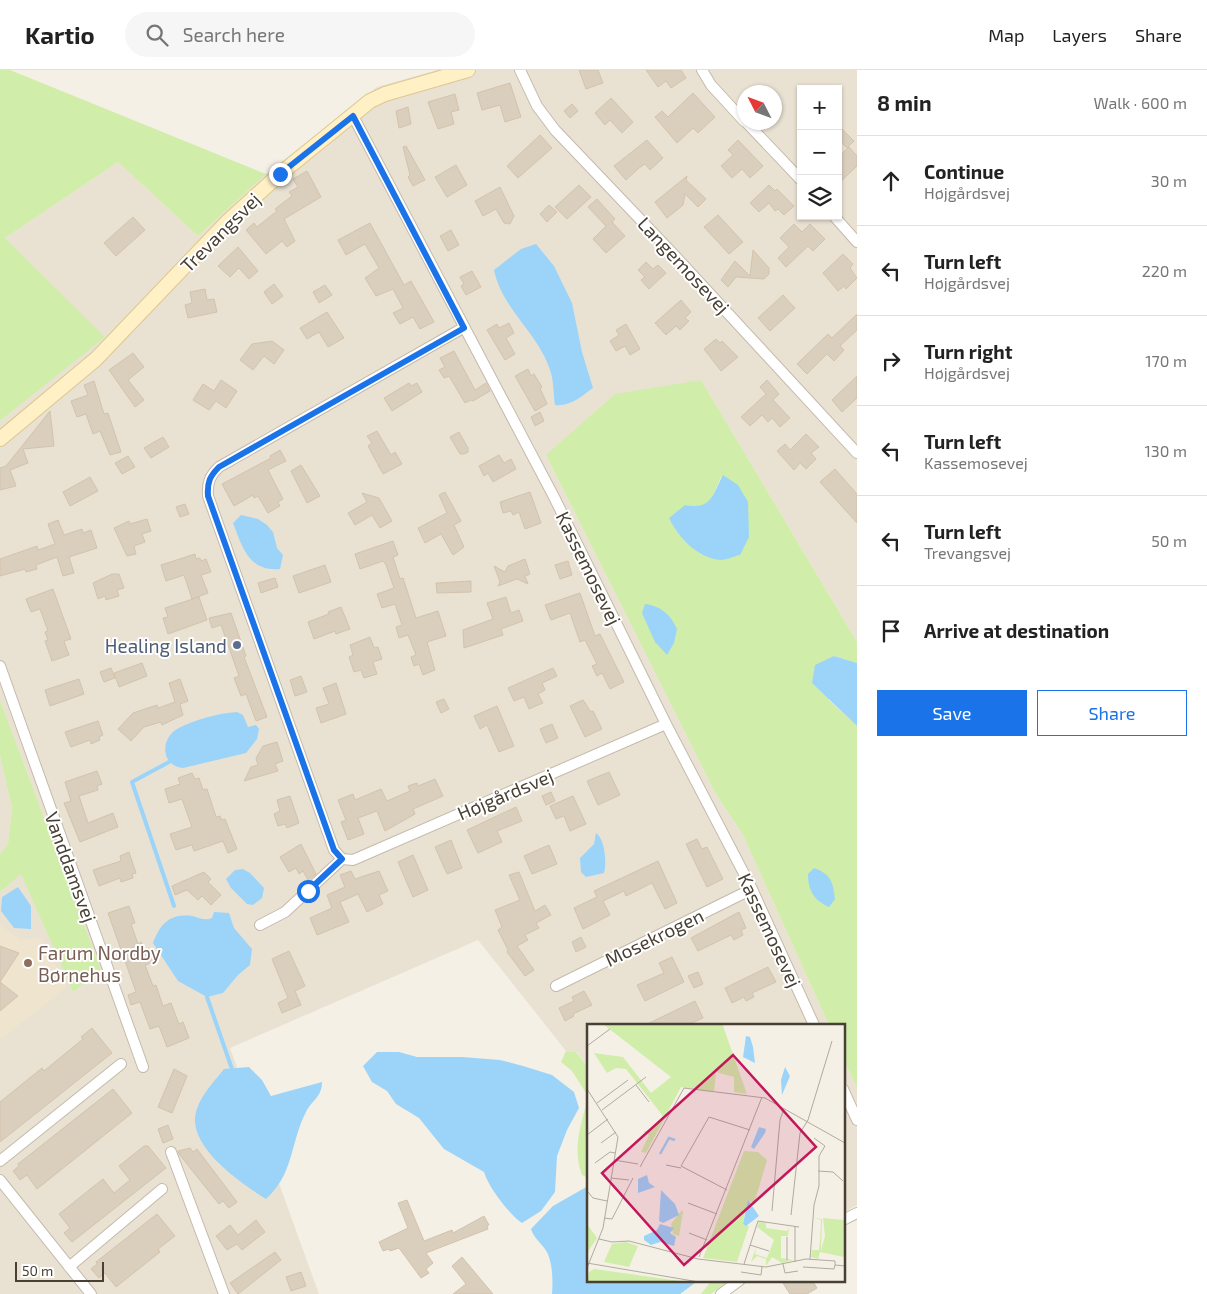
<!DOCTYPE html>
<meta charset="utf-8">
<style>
:root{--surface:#fff;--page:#f6f6f6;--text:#222;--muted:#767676;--line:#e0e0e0;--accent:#1a73e8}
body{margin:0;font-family:"Exo 2",sans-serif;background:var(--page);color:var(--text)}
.controls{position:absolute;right:15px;top:15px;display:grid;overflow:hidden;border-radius:0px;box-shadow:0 1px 4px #0004}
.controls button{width:45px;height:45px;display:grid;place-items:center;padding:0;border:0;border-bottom:1px solid var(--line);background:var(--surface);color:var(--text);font:25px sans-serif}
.compass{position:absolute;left:737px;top:15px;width:45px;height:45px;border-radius:50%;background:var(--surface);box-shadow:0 1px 4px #0004;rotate:312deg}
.scale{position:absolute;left:15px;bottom:12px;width:89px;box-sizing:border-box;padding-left:5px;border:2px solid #484034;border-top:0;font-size:14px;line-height:18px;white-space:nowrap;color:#484034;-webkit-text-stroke:4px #fff;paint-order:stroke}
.stop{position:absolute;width:15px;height:15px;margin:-11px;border:4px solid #1a73e8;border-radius:50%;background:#fff}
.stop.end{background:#1a73e8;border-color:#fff;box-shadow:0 1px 5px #0008}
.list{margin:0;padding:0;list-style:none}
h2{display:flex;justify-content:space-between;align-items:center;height:65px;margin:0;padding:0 20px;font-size:21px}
h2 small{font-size:16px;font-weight:400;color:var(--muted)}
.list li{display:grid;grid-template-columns:32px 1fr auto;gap:15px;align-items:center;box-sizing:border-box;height:90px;padding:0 20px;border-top:1px solid var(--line)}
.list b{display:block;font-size:19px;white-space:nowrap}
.list p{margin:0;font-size:16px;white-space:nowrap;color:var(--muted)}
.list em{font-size:16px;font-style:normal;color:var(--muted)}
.actions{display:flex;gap:10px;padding:15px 20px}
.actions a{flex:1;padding:11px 0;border:1px solid var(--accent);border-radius:0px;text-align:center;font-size:18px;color:var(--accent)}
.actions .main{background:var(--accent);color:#fff}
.icon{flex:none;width:28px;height:28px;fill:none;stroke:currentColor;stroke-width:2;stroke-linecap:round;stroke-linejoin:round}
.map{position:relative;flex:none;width:857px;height:1224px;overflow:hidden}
header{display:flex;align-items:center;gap:30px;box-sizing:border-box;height:70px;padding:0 25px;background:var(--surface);border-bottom:1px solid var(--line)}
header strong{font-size:24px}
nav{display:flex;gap:28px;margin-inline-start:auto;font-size:18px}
.search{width:350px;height:45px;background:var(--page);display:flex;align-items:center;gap:12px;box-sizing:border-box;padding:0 18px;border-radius:28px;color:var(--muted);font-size:19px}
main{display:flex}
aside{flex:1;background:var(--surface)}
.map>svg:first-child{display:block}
</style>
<header>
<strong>Kartio</strong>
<div class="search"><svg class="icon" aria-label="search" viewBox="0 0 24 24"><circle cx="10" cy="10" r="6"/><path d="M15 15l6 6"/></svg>Search here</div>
<nav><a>Map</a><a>Layers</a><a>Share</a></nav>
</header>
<main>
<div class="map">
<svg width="857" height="1224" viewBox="0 0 857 1224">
<rect width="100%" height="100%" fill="#f5f0e6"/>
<path fill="#e9e2d3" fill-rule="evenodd" d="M437,0H857V572L701,310L546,385L716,724L743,765L829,955H588V997L577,982L566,981L478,870L230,978L319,1224H0V822L21,803L73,922L101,900L0,630V351L104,267L5,168L118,92L198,166L266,104L377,17ZM801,19H838V146H801ZM744,22H774V52H744Z
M0,686L12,738L8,774L0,784Z
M843,988L857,1018V1135L843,1143Z"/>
<path fill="#efe5ce" d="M0,854L20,870L42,868L67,917L0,970Z"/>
<path fill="#d0edaa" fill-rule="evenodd" d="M0,0H10L266,104L198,166L118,92L5,168L105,267L0,351Z
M701,310L857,572V593L834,586L829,630L857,656V1018L843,988V955H829L743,765L716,724L546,385L615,324ZM722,405L702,485L687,473L675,459L685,435L700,438L707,434L713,425Z
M0,630L101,900L73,922L21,804L0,822V784L8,774L12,738L0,686Z
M566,981L576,982L588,997V1026L572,1001L561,992Z
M588,1028V1108L582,1105C572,1080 581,1053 588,1028Z
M712,1210L727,1212L711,1224H701Z"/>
<path fill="#9bd4f8" d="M536,174L554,196L572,233L582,282L593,318C582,326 570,337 555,335C553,324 554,311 550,300C539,264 502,239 494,200L521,179Z
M723,405L738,415L748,432L749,467L740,485C734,486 727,490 721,490C697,488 679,468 669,448L685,435C711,440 712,426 723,405Z
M241,445L258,449L267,455L273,462L277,478L283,485L280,499C248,502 242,476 233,453Z
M645,534C661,536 670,544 677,559L674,573L667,585L655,572L642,543Z
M834,586L857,593V656L812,613L815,595Z
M237,642L243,645L248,657L256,655L259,659L257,669L246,683L183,698C161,696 160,669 177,659C193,650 219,643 237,642Z
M596,763C605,769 607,793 604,803L586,807L581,802L580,788L594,774Z
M814,798C831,804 833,812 835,829L829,837C814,830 808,821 808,804Z
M243,799L250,803L264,818L262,828L253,835L247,834L231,818L226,809L235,800Z
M18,817L31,836V859L14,858L1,841L2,827Z
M214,842L229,843L234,858L252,879L250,895L238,905L223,923L207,927L178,911L153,873C160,854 170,843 192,846C200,848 205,851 212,848Z
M377,982H399L417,987H462L500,990L523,996L552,1005L574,1022L579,1038L567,1060L557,1086L555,1122L541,1141L522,1153C510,1145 488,1117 484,1102L444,1079L419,1048L396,1034L387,1021L372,1012L363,996Z
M249,997L262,1010L271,1026L322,1012C322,1027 312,1030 306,1042C290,1073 294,1104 266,1129C242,1114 194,1081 195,1049C196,1030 213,1013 224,999Z
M588,1116V1210H699L680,1224H552C553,1211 553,1190 545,1179C540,1172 534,1168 531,1159L553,1136Z"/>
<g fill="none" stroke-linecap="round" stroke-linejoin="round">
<path stroke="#9bd4f8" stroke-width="4" d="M169,692L132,712L174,836
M207,927L232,999"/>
</g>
<path fill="#dacebd" stroke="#d3c3ac" d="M579,0H598L603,13L586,19Z
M646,0H681L686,8L671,18L666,11L658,17Z
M510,13L521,47L505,52L500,35L482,40L477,23Z
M693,23L715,47L698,63L693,58L677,73L655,47L662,41L668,47Z
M455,24L459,40L451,42L454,54L438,59L428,32Z
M611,28L633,52L622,63L610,50L605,55L595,43Z
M572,34L578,41L570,48L564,41Z
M408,37L411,54L399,58L396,41Z
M838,55L854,71L847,78L838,69Z
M540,65L552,78L518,108L507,96Z
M647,70L663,88L650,100L645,94L639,98L626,110L614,96Z
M738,70L763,96L750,108L742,99L732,108L721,96L733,85L728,80Z
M406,76L425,110L413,116L408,107L410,105L403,77Z
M849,77L857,86V96L838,114V87Z
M456,95L467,115L447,127L435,107Z
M307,101L321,127L284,149L295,171L287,177L282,171L266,184L246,160L254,153L257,157L277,141L275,139L292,126L289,122L298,117L293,109Z
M687,106L686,110L706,129L698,137L685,124L683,135L667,148L655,132Z
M579,115L591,127L567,149L555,137Z
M769,115L775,121L777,119L794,136L784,145L778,139L775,141L769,133L759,142L750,133Z
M500,117L514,146L510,154L504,153L496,139L483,146L475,131Z
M597,129L615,149L612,152L625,166L606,183L593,169L606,156L588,137Z
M549,135L557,142L547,152L540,144Z
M718,145L743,172L729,184L704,157Z
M133,147L145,160L116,186L104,173Z
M370,153L404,215L411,211L434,252L420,259L413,247L400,254L393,243L403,238L393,219L376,226L365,208L379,198L365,174L346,185L338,170Z
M794,154L802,162L810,154L825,169L813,181L808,176L786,197L778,188L789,177L780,168Z
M451,160L459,175L448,181L440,166Z
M238,177L258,201L249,209L239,198L230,207L218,196Z
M753,180L769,198V204L764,209L736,207L728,217L721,210L735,191L750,206Z
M843,184L853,194L850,198L857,208L846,219L844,216L838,221L823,203Z
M646,192L653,199L658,195L666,203L649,219L641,210L645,207L638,200Z
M472,201L481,217L466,225L461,216L464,214L460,207Z
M274,214L283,226L272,234L264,222Z
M325,215L332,225L319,233L313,222Z
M205,219L207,230L214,229L217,242L188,248L185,235L192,233L190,222Z
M783,225L795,238L770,261L758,248Z
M681,230L691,242L685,248L689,251L680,260L676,256L666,265L655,253Z
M327,242L344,268L328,277L319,262L307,269L300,258Z
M857,244V260L840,276L844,280L834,291L827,284L807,304L797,294L828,264L832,268Z
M509,253L514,263L506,268L515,284L505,290L487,260L497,254L499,258Z
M626,254L640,279L630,285L625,276L616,281L610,271L619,265L616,260Z
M716,269L720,273L722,271L738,287L721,301L704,279Z
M272,271L284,280L274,294L264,286L253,300L240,290L252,274Z
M454,281L475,320L486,313L490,321L473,331L471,330L465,333L449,306L444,308L439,300L445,297L440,288Z
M133,283L144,297L128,310L144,330L135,337L109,300Z
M528,299L531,306L534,304L542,317L540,318L547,334L535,341L515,306Z
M857,306V328L842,342L832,330Z
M221,310L237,321L226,338L216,331L209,340L193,330L203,314L214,321Z
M767,310L779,324L773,330L790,348L780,357L772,348L768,352L762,345L750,356L741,347L766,324L760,317Z
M94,311L104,344L108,343L121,382L110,385L100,361L93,364L86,344L77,347L71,331L88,325L84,315Z
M409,313L411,316L417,313L422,322L392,341L384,328Z
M50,341L54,376L23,379L28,393L10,400L16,416L0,420V398L6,396Z
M540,342L544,351L535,356L531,347Z
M377,361L391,385L395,382L402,394L383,404L368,376L372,373L367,366Z
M459,362L468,378V382L464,384H460L450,367Z
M806,364L819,377L811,383L816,389L806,399L800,393L794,400L777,381L785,374L790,380Z
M163,367L169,377L151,388L144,378Z
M280,380L286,391L268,400L283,429L278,432L280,436L268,443L258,426L254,428L253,425L234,436L222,414L271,388L270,386Z
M499,385L504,393L511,389L516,399L493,412L488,403L484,406L479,396Z
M128,386L135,397L122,404L115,393Z
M301,395L320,426L307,433L291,401Z
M835,399L857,424V453L820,412Z
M90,407L98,421L70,436L63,422Z
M445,422L461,451L454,455L464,477L453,485L441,464L425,473L418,458L447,443L439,425Z
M530,422L541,453L525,459L519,442L513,445L511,441L503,443L500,432Z
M362,423L379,428L392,451L380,458L372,445L355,455L348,443L367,432Z
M185,434L189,444L180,447L176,437Z
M147,449L151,461L142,464L145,472L134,476L136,484L127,486L114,458L129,451L130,454Z
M58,450L64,465L82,459L83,463L91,460L97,478L69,487L74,503L63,506L57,487L36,495L37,499L26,502L25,499L0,506V489L37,476L38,480L55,474L48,454Z
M393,471L398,485L393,487L400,509L403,508L416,548L438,541L446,566L427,572L435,600L423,605L419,594L414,596L411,587L416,585L408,565L399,568L396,557L402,555L395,534L382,538L377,524L394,518L386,495L383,491L360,499L355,484Z
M195,484L196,489L200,488L201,491L206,489L211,502L201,505L208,523L192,529L184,505L166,511L161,495Z
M525,489L530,504L525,506L528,514L517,509L498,516L500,512L494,496L505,502L508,496Z
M568,491L572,505L560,509L555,495Z
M325,495L331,512L299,523L293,506Z
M112,504H119L124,518L117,520L119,526L106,530L105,526L98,529L93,513Z
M275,508L278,517L261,523L258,513Z
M471,511V522L437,523L436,513Z
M53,519L71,569L64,571L69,585L52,591L45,571L48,570L45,562L48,561L40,539L31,542L26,529Z
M580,523L595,566L600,564L624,612L610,619L602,603L597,606L592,596L597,594L585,570L580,572L570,543L551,550L545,535Z
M199,527L207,550L168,564L163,548L168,547L165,538Z
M506,527L511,543L519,540L523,551L501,559L503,565L464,578L463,560L493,549L487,533Z
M341,537L350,559L336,564L335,561L314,569L308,552L329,544L328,542Z
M231,543L246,586L244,587L267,647L256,651L246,624L241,626L234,608L239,606L221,555L212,558L209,548Z
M370,567L374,578L378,577L382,589L373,592L377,604L364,608L361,600L354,602L349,587L353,585L350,575Z
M142,593L147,606L119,617L114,603Z
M111,598L115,608L104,612L100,602Z
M553,598L557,606L542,613L545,620L538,624L543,633L529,639L524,627L514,631L508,618Z
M301,606L307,622L295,626L290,610Z
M79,609L84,624L50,636L45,620Z
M180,609L188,631L180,634L183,645L162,655L161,652L144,657L131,671L118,659L133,643L157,635L158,638L175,632L169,613Z
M336,613L346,644L321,653L316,638L329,634L323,618Z
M444,629L449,639L441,643L436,632Z
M583,630L591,642L593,641L602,659L585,667L570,636Z
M497,636L514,676L499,682L487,655L480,659L474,646Z
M98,651L103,665L99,667L100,670L91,674L90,670L71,677L65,662Z
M552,654L558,668L546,673L540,659Z
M277,672L283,691L275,694L278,701L244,711L251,697L258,695L256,688L263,676Z
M97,701L102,714L97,716L98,720L79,726L88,753L113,743L118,757L80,772L64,733L71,731L65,712Z
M609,702L620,725L598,735L587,711Z
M192,703L195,709L199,708L203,720L207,719L216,747L220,746L222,750L225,749L237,779L228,783L223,771L194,781L192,775L176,780L170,764L192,757L182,729L169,733L165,719L180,714L178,708Z
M435,709L443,726L413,739L415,744L385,761L377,741L358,748L364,764L348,770L341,752L346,750L338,730L353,724L355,730L381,719L387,731L410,721L408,716L417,713L418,716Z
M551,722L555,731L546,735L542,726Z
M290,726L299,753L287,758L285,754L278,756L274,744L280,741L277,730Z
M573,726L586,754L570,761L564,746L556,749L550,736Z
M516,737L522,751L497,761L502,772L478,783L467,760Z
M697,769L702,779L707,777L723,809L707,817L686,774Z
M451,770L462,798L447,804L435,777Z
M301,774L316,804L308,810L303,801L299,804L296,798L289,802L280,787Z
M549,775L557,794L532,804L524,786Z
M129,782L136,803L132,804L133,808L121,812L120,808L99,816L93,800L121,791L120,786Z
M413,785L428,820L413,827L398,792Z
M658,791L677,833L665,839L652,813L626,826L624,821L603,831L610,845L583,859L574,838L597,827L594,821Z
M351,801L355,809L379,801L388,821L379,825L383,834L367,842L358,824L340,832L349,852L317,865L310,848L332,838L327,825L345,817L340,805Z
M204,802L211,809L208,812L221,825L211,835L202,826L198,830L187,820L175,825L172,816Z
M519,802L535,841L545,835L551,845L536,853L539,858L525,865L528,870L517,876L534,900L525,906L507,882L508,880L498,860L502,857L495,840L520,830L509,805Z
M129,836L135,853L131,854L138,874L141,872L144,879L149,878L154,892L145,895L153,916L156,915L163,936L171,933L179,954L183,952L189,968L167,977L159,956L150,959L140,932L131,935L128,925L136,922L108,843Z
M739,842L746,858L741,860L743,865L734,870L731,865L698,881L691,868Z
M581,867L586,877L576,882L572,872Z
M0,876L19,883L0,912L18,926L0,941Z
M289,881L305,916L295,921L301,935L282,943L278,933L288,928L272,889Z
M672,887L684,912L645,931L637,915L664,903L659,893Z
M768,897L776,912L752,923L754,927L746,931L744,927L732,933L725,918Z
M698,902L703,914L694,918L688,906Z
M584,921L592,935L573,944L574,946L565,951L559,938L574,931L572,927Z
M695,931L703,948L687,955H645Z
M92,958L112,983L0,1072V1032L42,998L44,1001L61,987L83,969L81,967Z
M174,999L187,1006L172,1043L158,1037Z
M113,1019L132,1043L37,1119L27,1105L20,1110L13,1101L19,1096L18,1094Z
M168,1055L173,1069L163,1073L158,1059Z
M144,1076H148L166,1098L72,1172L64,1163L70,1158L59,1144L103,1109L114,1123L130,1110L119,1096Z
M190,1078L193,1082L197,1079L237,1132L229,1138L223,1131L219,1134L179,1084L178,1081Z
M407,1130L424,1171L452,1160L453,1163L484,1146L489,1155L487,1156L488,1159L426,1183L433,1193L426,1199L429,1203L421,1208L399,1178L390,1181L389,1179L383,1181L379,1172L408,1158L398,1133Z
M157,1144L175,1166L158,1179L160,1182L116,1217L105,1203L99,1208L91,1199L97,1194L96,1192Z
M256,1150L265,1162L242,1180L237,1174L227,1180L216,1166L230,1155L238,1165Z
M275,1182L281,1190L238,1224L230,1213Z
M462,1187L493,1224H453L466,1214L452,1196Z
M301,1202L306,1216L291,1221L286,1207Z
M781,1210H812L817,1218L807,1224H790Z"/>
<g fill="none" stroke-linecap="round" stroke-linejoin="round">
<g stroke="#c4baaa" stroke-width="12">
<path id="street" d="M520,0L537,36L555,60L676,187L857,383
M702,0L711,15L744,51
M353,46L554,427L666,654L752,819L814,955
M746,52L801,110
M834,146L857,172
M463,258L219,397C210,406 207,412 208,426L334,780L342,789L353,790L666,654
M0,596L143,997
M260,855L285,842L342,789
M556,916L752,819
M843,1019L857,1050
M171,1082L224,1224
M0,1091L121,994
M0,1110L91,1224
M843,1150L857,1143
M69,1197L162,1119
M721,1224L740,1210"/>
</g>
<g stroke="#ddc792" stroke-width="16">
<path id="secondary" d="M0,369L96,289L227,152L280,104L370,31L385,24L468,0"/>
</g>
<use href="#street" stroke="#fff" stroke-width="10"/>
<use href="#secondary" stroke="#fff0c5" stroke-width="14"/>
</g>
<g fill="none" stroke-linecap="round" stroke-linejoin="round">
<path stroke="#1a73e8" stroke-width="6" d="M280,104L353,46L464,258L219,397C210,406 207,412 208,426L334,780L342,789L308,821"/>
</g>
<circle fill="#5c6f8a" stroke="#fff" stroke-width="2" cx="237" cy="575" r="5"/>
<circle fill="#8d6e63" stroke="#fff" stroke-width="2" cx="28" cy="893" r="5"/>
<g text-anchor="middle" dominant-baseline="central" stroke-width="4" stroke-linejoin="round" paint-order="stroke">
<g font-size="19" fill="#484034" stroke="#fff">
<text transform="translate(220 162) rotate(-45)">Trevangsvej</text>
<text transform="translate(684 195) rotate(47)">Langemosevej</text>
<text transform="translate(589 498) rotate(64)">Kassemosevej</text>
<text transform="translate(505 724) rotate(-23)">Højgårdsvej</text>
<text transform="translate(71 797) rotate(70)">Vanddamsvej</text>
<text transform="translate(770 860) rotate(65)">Kassemosevej</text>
<text transform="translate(654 867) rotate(-26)">Mosekrogen</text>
</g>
<g font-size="19" fill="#4e5e75" stroke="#fff" text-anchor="end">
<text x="227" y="575">Healing Island</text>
</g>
<g font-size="19" fill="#785e54" stroke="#fff" text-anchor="start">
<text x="38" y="882">Farum Nordby<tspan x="38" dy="22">Børnehus</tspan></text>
</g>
</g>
<g transform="translate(587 954)">
<rect width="258" height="258" fill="#f5f0e6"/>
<path d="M16,0H138L136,2L160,70L147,68V53L129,48L127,68L94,63L59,129L54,128L62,111L56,107H64L76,92L39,45L29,44L20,49L7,29L36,33L64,69L84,53ZM157,127L171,128L180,136L167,180L164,177L158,186L156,200L162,202L150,238L116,234ZM95,186L96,188L92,212L86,210L84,200ZM227,194L235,195V197L234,227L238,212L236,194L257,196V233L233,228L231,235L224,233L225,226H232L233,216L234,196ZM172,198L179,199V204L200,207L202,203L201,212H194V234L207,236L195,239L185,233L179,242V235L170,232L164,238L169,223L168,230L180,234L187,216L170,203ZM0,200L10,214L0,229ZM39,218L51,222L42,243L17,238L25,220ZM7,245L93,257H0L2,248Z" fill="#d0edaa"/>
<path d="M159,12L163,13L166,23L168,39L156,33ZM198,43L203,52L195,71L194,56ZM172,103L179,105L178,109L167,125L164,123ZM60,151L62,159L68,163L51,169V155ZM74,166L88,180L92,191L76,199L72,197ZM161,176L172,192L159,202L156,200ZM73,200L87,204L83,209L89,213L87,222L73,218L64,221L57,216V212L70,206Z" fill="#9bd4f8"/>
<path fill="none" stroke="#9bd4f8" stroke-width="2.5" d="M73,130L82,114L88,116"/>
<path fill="none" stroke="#b0aa9f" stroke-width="1" d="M0,22L23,5M49,61L62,78M0,65L31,113L16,204L0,244M10,79L41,56M15,86L59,53M0,111L21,95M14,119L29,108M27,136L51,140M8,139L23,128L28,129M79,141L94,144M53,143L97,64L178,74L258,119M231,147L246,148L256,157M24,154L42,156M140,166L94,142L122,93L163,106M0,167L6,174L20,177M101,179L130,190M185,187L193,96L197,85M204,191L213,109L221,96L245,17M17,194L25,195L46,154M102,209L120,216M12,215L25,218L42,217L111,235L179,243L219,235L248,237V241L258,242M163,221L182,227M112,233L175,73M223,235L227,181L232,162V132L238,122L227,114M200,236V213M208,238V202M0,239L112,258M157,240L171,197L212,203M196,240L198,249L211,247M216,243L247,245L248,241M154,248L174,251L175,243"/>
<path fill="#c2185b" fill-opacity="0.15" stroke="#c2185b" stroke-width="2.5" d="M146,31L229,123L97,241L15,149Z"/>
<rect width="258" height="258" fill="none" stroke="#484034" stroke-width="2.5"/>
</g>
</svg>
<div class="controls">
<button>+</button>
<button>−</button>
<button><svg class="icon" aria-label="layers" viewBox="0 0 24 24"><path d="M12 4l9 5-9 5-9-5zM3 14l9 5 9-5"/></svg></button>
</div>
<svg class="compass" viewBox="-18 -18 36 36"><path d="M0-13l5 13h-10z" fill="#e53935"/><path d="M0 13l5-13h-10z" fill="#767676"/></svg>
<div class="scale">50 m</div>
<div class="stop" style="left:308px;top:821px"></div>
<div class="stop end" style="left:280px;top:104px"></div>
</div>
<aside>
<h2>8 min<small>Walk · 600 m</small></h2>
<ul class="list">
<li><svg class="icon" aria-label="ahead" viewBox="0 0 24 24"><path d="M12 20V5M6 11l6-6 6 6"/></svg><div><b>Continue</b><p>Højgårdsvej</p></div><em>30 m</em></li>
<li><svg class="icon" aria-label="left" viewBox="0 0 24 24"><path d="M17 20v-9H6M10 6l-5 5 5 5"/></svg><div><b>Turn left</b><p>Højgårdsvej</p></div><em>220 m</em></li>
<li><svg class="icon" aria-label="right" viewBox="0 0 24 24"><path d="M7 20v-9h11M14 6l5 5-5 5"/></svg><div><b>Turn right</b><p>Højgårdsvej</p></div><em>170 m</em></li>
<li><svg class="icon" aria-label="left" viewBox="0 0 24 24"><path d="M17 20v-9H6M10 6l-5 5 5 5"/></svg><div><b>Turn left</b><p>Kassemosevej</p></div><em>130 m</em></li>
<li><svg class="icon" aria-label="left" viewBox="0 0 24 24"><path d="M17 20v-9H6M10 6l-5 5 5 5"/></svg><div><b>Turn left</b><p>Trevangsvej</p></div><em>50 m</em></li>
<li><svg class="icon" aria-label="arrive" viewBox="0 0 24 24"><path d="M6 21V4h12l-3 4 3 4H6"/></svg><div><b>Arrive at destination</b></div></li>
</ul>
<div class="actions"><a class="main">Save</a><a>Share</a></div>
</aside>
</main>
